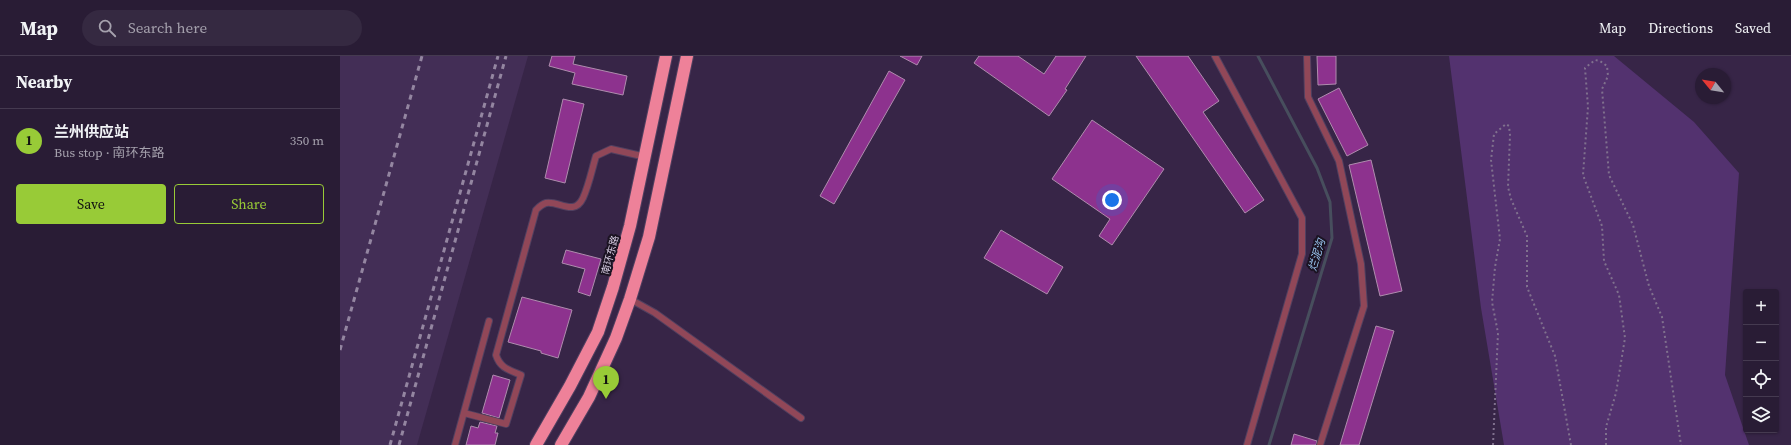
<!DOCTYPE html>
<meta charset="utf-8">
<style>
:root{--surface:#291c35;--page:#352941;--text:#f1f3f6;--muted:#a5a1ad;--line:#453a50;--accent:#98cb37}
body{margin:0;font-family:"Source Serif 4","Noto Sans SC",serif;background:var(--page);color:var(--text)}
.controls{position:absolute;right:12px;bottom:12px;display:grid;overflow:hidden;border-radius:4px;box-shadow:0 1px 3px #0004}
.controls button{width:36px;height:36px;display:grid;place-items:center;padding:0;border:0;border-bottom:1px solid var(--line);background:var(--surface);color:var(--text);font:20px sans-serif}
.compass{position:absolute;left:1355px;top:12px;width:36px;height:36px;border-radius:50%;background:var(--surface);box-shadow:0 1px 3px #0004;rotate:300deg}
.you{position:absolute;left:772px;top:144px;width:14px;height:14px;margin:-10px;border:3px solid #fff;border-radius:50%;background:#1a73e8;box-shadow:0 0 0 6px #1a73e833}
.badge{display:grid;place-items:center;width:26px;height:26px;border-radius:50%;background:var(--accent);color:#111;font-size:13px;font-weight:700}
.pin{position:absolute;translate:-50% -33px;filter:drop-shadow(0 1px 2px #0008)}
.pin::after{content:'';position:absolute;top:21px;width:14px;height:12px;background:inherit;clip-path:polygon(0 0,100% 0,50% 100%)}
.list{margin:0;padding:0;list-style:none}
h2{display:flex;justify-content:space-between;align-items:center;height:52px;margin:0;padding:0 16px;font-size:17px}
h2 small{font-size:13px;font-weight:400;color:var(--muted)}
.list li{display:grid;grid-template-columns:26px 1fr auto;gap:12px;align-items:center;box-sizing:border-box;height:64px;padding:0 16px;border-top:1px solid var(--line)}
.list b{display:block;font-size:15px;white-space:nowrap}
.list p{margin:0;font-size:13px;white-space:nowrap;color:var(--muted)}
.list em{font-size:13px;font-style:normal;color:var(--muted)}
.actions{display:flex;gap:8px;padding:12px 16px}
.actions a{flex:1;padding:9px 0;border:1px solid var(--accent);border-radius:4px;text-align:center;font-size:14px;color:var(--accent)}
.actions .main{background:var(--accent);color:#111}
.icon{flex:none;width:22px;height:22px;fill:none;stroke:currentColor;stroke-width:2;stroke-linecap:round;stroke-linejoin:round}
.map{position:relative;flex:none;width:1451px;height:389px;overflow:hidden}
header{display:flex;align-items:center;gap:24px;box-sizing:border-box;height:56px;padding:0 20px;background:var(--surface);border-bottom:1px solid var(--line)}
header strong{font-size:19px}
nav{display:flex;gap:22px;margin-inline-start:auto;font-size:14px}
.search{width:280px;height:36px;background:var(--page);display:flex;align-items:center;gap:10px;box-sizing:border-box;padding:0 14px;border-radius:22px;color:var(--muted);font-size:15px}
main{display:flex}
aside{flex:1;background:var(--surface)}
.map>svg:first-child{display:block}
</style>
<header>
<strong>Map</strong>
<div class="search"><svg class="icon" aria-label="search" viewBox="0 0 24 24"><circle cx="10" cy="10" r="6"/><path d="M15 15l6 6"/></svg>Search here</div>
<nav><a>Map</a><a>Directions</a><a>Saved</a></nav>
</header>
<main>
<aside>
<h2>Nearby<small></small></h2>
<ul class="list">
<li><span class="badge">1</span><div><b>兰州供应站</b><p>Bus stop · 南环东路</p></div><em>350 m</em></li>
</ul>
<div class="actions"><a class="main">Save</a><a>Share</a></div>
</aside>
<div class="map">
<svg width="1451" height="389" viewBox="0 0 1451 389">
<rect width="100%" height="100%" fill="#372547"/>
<path fill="#432e56" d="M0,0H188L77,389H0Z"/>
<path fill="#53326f" d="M1109,0H1274L1354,66L1399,117L1385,319L1409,389H1164L1141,252Z"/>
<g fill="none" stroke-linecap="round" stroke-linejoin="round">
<path stroke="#474e5d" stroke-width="3" d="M918,0L977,112L990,146L992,182L929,389"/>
</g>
<path fill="#8d328e" stroke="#af8cae" d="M212,0H235L233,8L287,20L283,39L232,28L235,17L209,10Z
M560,0H582L577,9Z
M639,0H678L704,18L716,0H746L725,33L727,34L709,60L634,7Z
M796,0H848L879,45L863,56L924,144L905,157Z
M977,0H996V28L978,29Z
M549,15L565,24L494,148L480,140Z
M999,32L1028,89L1007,100L978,43Z
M223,43L244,48L225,127L205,122Z
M752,64L824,113L772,189L759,180L770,163L712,123Z
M1031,104L1062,235L1040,240L1009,109Z
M661,174L723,211L707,238L644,202Z
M226,194L261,203L250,240L238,236L245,213L222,207Z
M182,241L232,254L218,302L201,297V295L168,286Z
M1036,270L1054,275L1019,389H1000Z
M153,319L170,324L159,362L142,357Z
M140,366L157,370L155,377H158L155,389H126L131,370L138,372Z
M954,378L977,385L976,389H951Z"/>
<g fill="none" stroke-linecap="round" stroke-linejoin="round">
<g stroke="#514060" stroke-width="8">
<path id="lane" d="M875,0L962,162V198L907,389
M967,0L968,41L999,105L1021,208L1024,250L980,389
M290,243L315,257L461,362
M124,357L166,368L181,319C169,314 160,312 156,299L196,154C199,151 202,148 206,147C218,144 234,161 243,142C249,129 252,113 256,100L271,93L306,101
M115,389L149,265"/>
</g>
<g stroke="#514060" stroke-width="14">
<path id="highway" d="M196,389L230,330L258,276L273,231L290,170L326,0
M221,389L249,341L276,282L290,243L309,181L347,0"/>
</g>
<path stroke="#80718e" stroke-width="2" stroke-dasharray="2 3" stroke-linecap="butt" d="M1153,389L1158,277L1152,246L1155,211L1160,183L1151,104L1154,78L1166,68L1169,70L1170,79L1168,131L1171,143L1187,180V231L1215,300L1231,389
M1266,389V371L1276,337L1285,282L1279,239L1264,205L1262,170L1243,119L1248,51L1245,12L1255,4L1260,5L1267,10L1268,20L1262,33L1269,119L1293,169L1309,230L1322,261L1341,389"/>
<use href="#lane" stroke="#914758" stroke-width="6"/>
<use href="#highway" stroke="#ee8199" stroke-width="12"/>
<path stroke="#9486a1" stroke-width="3" stroke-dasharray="5 5" stroke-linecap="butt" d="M0,294L82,0
M50,389L158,0
M59,389L166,0"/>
</g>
<g text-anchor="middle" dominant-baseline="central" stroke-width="4" stroke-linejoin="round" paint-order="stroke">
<g font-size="10" fill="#d9cfe5" stroke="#1b1322">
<text transform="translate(270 199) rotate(-75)">南环东路</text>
</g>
<g font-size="11" font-style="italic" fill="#9dcbf6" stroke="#1b1322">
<text transform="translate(977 199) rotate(-74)">烂泥沟</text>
</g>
</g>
</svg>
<div class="controls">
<button>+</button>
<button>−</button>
<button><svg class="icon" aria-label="locate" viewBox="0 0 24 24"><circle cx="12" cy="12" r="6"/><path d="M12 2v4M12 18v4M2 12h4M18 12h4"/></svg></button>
<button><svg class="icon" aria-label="layers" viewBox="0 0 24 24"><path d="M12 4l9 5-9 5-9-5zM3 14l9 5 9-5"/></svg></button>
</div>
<svg class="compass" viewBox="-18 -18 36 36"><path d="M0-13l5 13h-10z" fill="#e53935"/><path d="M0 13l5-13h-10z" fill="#a5a1ad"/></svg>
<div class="you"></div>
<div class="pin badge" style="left:266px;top:343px">1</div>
</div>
</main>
